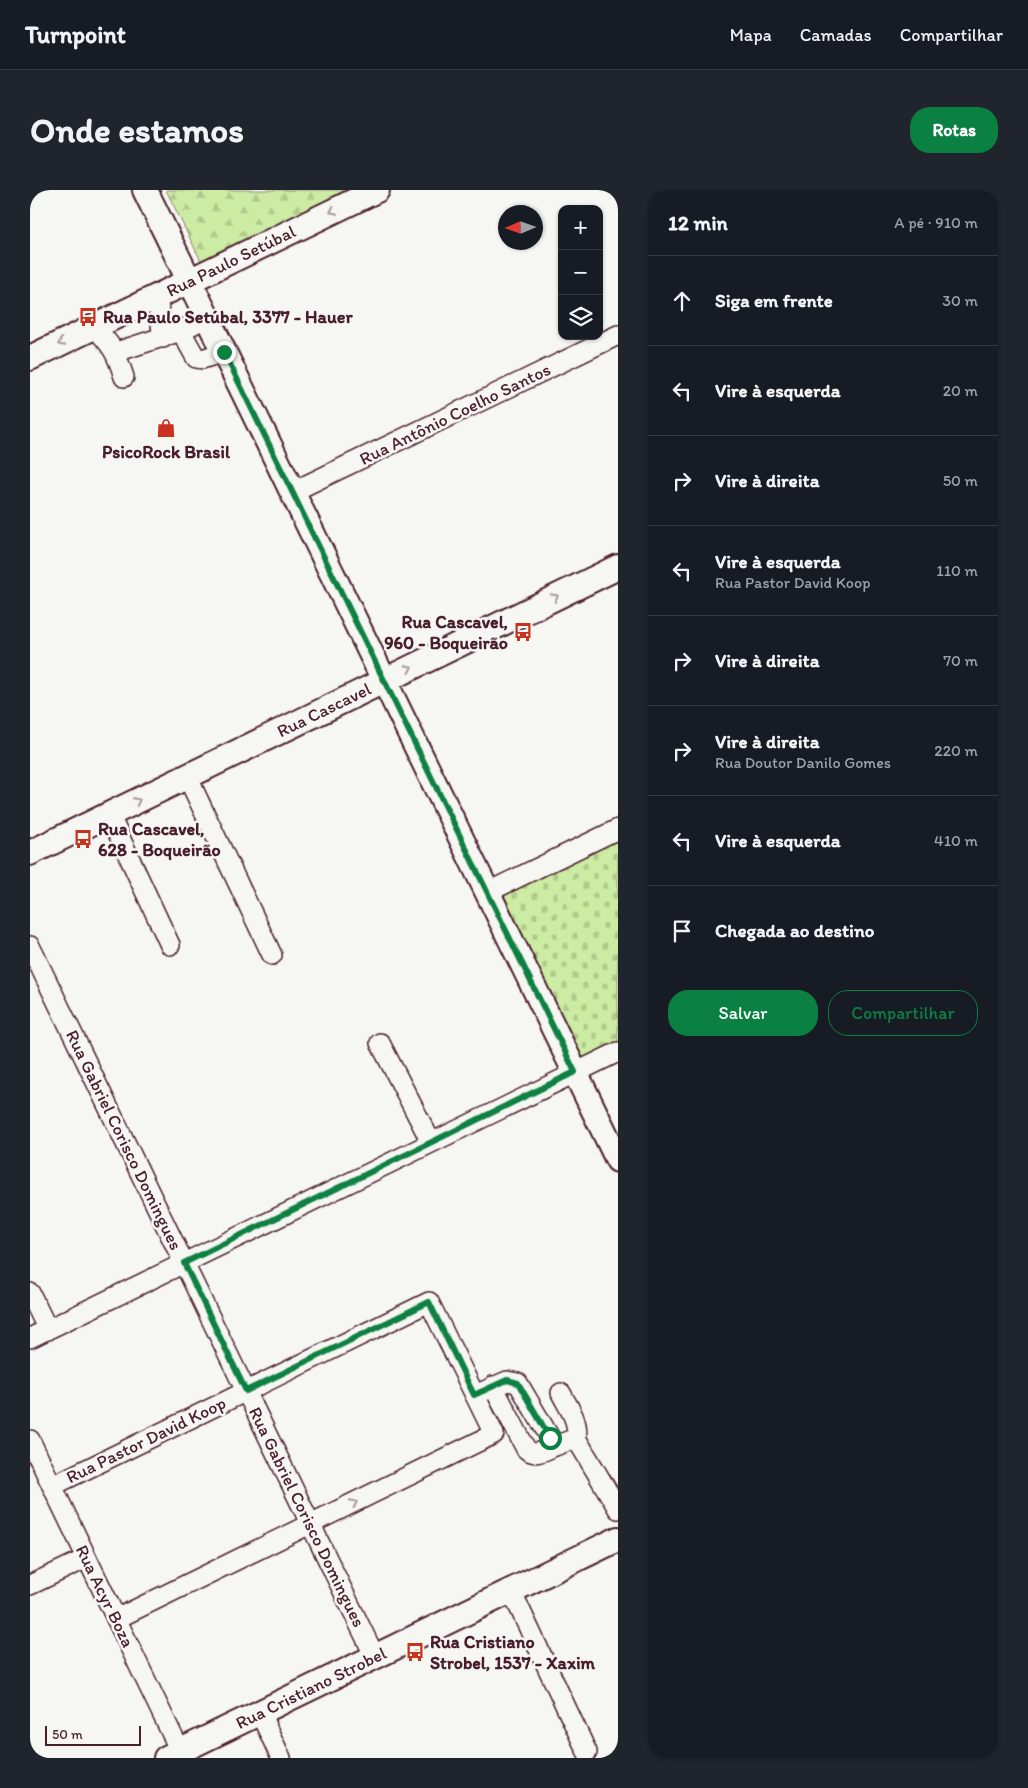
<!DOCTYPE html>
<html lang="pt">
<meta charset="utf-8">
<style>
:root{--surface:#171b24;--page:#20242c;--text:#f1f3f6;--muted:#9ea1a6;--line:#363941;--accent:#0b8043}
body{margin:0;font-family:Itim,sans-serif;background:var(--page);color:var(--text)}
.controls{position:absolute;right:15px;top:15px;display:grid;overflow:hidden;border-radius:10px;box-shadow:0 1px 4px #0004}
.controls button{width:45px;height:45px;display:grid;place-items:center;padding:0;border:0;border-bottom:1px solid var(--line);background:var(--surface);color:var(--text);font:25px sans-serif}
.compass{position:absolute;left:468px;top:15px;width:45px;height:45px;border-radius:50%;background:var(--surface);box-shadow:0 1px 4px #0004;rotate:268deg}
.scale{position:absolute;left:15px;bottom:12px;width:96px;box-sizing:border-box;padding-left:5px;border:2px solid #4a1f2b;border-top:0;font-size:14px;line-height:18px;white-space:nowrap;color:#4a1f2b;-webkit-text-stroke:4px #f6f6f2;paint-order:stroke}
.stop{position:absolute;width:15px;height:15px;margin:-11px;border:4px solid #0b8043;border-radius:50%;background:#fff}
.stop.end{background:#0b8043;border-color:#fff;box-shadow:0 1px 5px #0008}
.list{margin:0;padding:0;list-style:none}
h2{display:flex;justify-content:space-between;align-items:center;height:65px;margin:0;padding:0 20px;font-size:21px}
h2 small{font-size:16px;font-weight:400;color:var(--muted)}
.list li{display:grid;grid-template-columns:32px 1fr auto;gap:15px;align-items:center;box-sizing:border-box;height:90px;padding:0 20px;border-top:1px solid var(--line)}
.list b{display:block;font-size:19px;white-space:nowrap}
.list p{margin:0;font-size:16px;white-space:nowrap;color:var(--muted)}
.list em{font-size:16px;font-style:normal;color:var(--muted)}
.actions{display:flex;gap:10px;padding:15px 20px}
.actions a{flex:1;padding:11px 0;border:1px solid var(--accent);border-radius:20px;text-align:center;font-size:18px;color:var(--accent)}
.actions .main{background:var(--accent);color:#fff}
.icon{flex:none;width:28px;height:28px;fill:none;stroke:currentColor;stroke-width:2;stroke-linecap:round;stroke-linejoin:round}
.map{position:relative;flex:none;width:588px;height:1568px;overflow:hidden;border-radius:20px}
header{display:flex;align-items:center;gap:30px;box-sizing:border-box;height:70px;padding:0 25px;background:var(--surface);border-bottom:1px solid var(--line)}
header strong{font-size:24px}
nav{display:flex;gap:28px;margin-inline-start:auto;font-size:18px}
.intro{display:flex;align-items:center;justify-content:space-between;box-sizing:border-box;height:120px;padding:0 30px}
h1{margin:0;font-size:35px}
.button{padding:12px 22px;border-radius:20px;background:var(--accent);color:#fff;font-size:18px;font-weight:700}
main{display:flex;gap:30px;padding:0 30px}
aside{flex:1;background:var(--surface);border-radius:20px;box-shadow:0 1px 4px #0004}
.map>svg:first-child{display:block}
</style>
<header>
<strong>Turnpoint</strong>
<nav><a>Mapa</a><a>Camadas</a><a>Compartilhar</a></nav>
</header>
<div class="intro"><h1>Onde estamos</h1><a class="button">Rotas</a></div>
<main>
<div class="map">
<svg width="588" height="1568" viewBox="0 0 588 1568">
<defs>
<pattern id="forest-firs" width="22" height="20" patternUnits="userSpaceOnUse" patternTransform="scale(1.25)"><rect width="22" height="20" fill="#cceba3"/><path d="M5 1l3.5 6h-7zM16 11l3.5 6h-7z" fill="#b1c98c"/></pattern>
<pattern id="cemetery-stones" width="16" height="16" patternUnits="userSpaceOnUse" patternTransform="scale(1.25)"><rect width="16" height="16" fill="#cceba3"/><path d="M2 7V4a2 2 0 0 1 4 0v3zM10 15v-3a2 2 0 0 1 4 0v3z" fill="#b1c98c"/></pattern>
</defs>
<rect width="100%" height="100%" fill="#f6f6f2"/>
<filter id="ink" filterUnits="userSpaceOnUse"><feTurbulence type="fractalNoise" baseFrequency=".02" numOctaves="2"/><feDisplacementMap in="SourceGraphic" scale="10" xChannelSelector="R" yChannelSelector="G"/><feConvolveMatrix kernelMatrix="1 2 1 2 8 2 1 2 1" color-interpolation-filters="sRGB"/></filter>
<g filter="url(#ink)">
<path fill="url(#forest-firs)" stroke="#8b8567" d="M136,0H321L172,73Z"/>
<path fill="url(#cemetery-stones)" stroke="#8b8567" d="M588,650V855L552,872L474,705Z"/>
<g fill="none" stroke-linecap="round" stroke-linejoin="round">
<g stroke="#4a1f2b" stroke-width="22">
<path id="minor" d="M127,107L133,148
M64,137C82,155 87,164 94,187
M151,141L166,168L172,169L194,162
M86,162L151,141L177,127
M262,302L588,145
M157,586L242,765
M79,624L140,755
M458,702L588,639
M0,756L345,1467
M350,853L401,952
M0,1103L18,1140
M0,1148L588,862
M463,1196L496,1259C505,1267 515,1260 525,1256
M445,1205L477,1191L488,1193L525,1256L546,1248C550,1232 538,1217 531,1203
M546,1248L588,1319
M0,1250L150,1561
M22,1296L399,1112L464,1244L86,1429
M0,1395L57,1368
M481,1400L557,1562
M230,1523L251,1568"/>
</g>
<g stroke="#4a1f2b" stroke-width="28">
<path id="major" d="M115,0L588,970
M0,168L347,0
M0,663L588,377
M136,1568L588,1349"/>
</g>
<use href="#minor" stroke="#f6f6f2" stroke-width="19"/>
<use href="#major" stroke="#f6f6f2" stroke-width="24"/>
</g>
<defs><path id="oneway-chevron" d="M-2-3.5L2.5 0L-2 3.5" fill="none" stroke-width="1.6" stroke-linecap="round" stroke-linejoin="round" transform="scale(1.25)"/></defs>
<g stroke="#a99598">
<use href="#oneway-chevron" transform="translate(303 21) rotate(154)"/>
<use href="#oneway-chevron" transform="translate(31 153) rotate(154)"/>
<use href="#oneway-chevron" transform="translate(525 407) rotate(-26)"/>
<use href="#oneway-chevron" transform="translate(379 478) rotate(-26)"/>
<use href="#oneway-chevron" transform="translate(107 611) rotate(-26)"/>
<use href="#oneway-chevron" transform="translate(324 1313) rotate(-26)"/>
</g>
</g>
<g fill="none" stroke-linecap="round" stroke-linejoin="round" filter="url(#ink)">
<path stroke="#0b8043" stroke-width="6" d="M194,162L545,882L154,1073L216,1201L399,1112L444,1205L477,1190L488,1193L520,1248"/>
</g>
<defs>
<g id="bus-bare" transform="scale(1.5)"><path d="M-5-6H5V4H4V6H2V4H-2V6H-4V4H-5ZM-3.5-4V0h7V-4ZM-3.5 1.2v1.5H-2V1.2ZM2 1.2v1.5H3.5V1.2Z" fill="#c8321e" stroke="#f6f6f2" stroke-width="2.5" paint-order="stroke"/></g>
<g id="shop-bare" transform="scale(1.5)"><path d="M-5-2.5h2.3a2.7 3.5 0 0 1 5.4 0H5L5.5 6h-11ZM-1.5-2.5h3a1.5 2.3 0 0 0-3 0Z" fill="#c8321e" stroke="#f6f6f2" stroke-width="2.5" paint-order="stroke"/></g>
</defs>
<g fill-rule="evenodd">
<use href="#bus-bare" x="58" y="127"/>
<use href="#shop-bare" x="136" y="238"/>
<use href="#bus-bare" x="493" y="442"/>
<use href="#bus-bare" x="53" y="649"/>
<use href="#bus-bare" x="385" y="1462"/>
</g>
<g text-anchor="middle" dominant-baseline="central" stroke-width="5" stroke-linejoin="round" paint-order="stroke">
<g font-size="18" fill="#4a1f2b" stroke="#f6f6f2">
<text transform="translate(201 71) rotate(-26)">Rua Paulo Setúbal</text>
<text transform="translate(425 224) rotate(-26)">Rua Antônio Coelho Santos</text>
<text transform="translate(294 520) rotate(-26)">Rua Cascavel</text>
<text transform="translate(94 950) rotate(64)">Rua Gabriel Corisco Domingues</text>
<text transform="translate(116 1250) rotate(-26)">Rua Pastor David Koop</text>
<text transform="translate(277 1327) rotate(64)">Rua Gabriel Corisco Domingues</text>
<text transform="translate(75 1406) rotate(64)">Rua Acyr Boza</text>
<text transform="translate(281 1498) rotate(-26)">Rua Cristiano Strobel</text>
</g>
<g font-size="18" font-weight="bold" fill="#4a1f2b" stroke="#f6f6f2" text-anchor="start">
<text x="73" y="127">Rua Paulo Setúbal, 3377 - Hauer</text>
<text x="136" y="262" text-anchor="middle">PsicoRock Brasil</text>
<text x="478" y="432" text-anchor="end">Rua Cascavel,<tspan x="478" dy="21">960 - Boqueirão</tspan></text>
<text x="68" y="639">Rua Cascavel,<tspan x="68" dy="21">628 - Boqueirão</tspan></text>
<text x="400" y="1452">Rua Cristiano<tspan x="400" dy="21">Strobel, 1537 - Xaxim</tspan></text>
</g>
</g>
</svg>
<div class="controls">
<button>+</button>
<button>−</button>
<button><svg class="icon" aria-label="layers" viewBox="0 0 24 24"><path d="M12 4l9 5-9 5-9-5zM3 14l9 5 9-5"/></svg></button>
</div>
<svg class="compass" viewBox="-18 -18 36 36"><path d="M0-13l5 13h-10z" fill="#e53935"/><path d="M0 13l5-13h-10z" fill="#9ea1a6"/></svg>
<div class="scale">50 m</div>
<div class="stop" style="left:520px;top:1248px"></div>
<div class="stop end" style="left:194px;top:162px"></div>
</div>
<aside>
<h2>12 min<small>A pé · 910 m</small></h2>
<ul class="list">
<li><svg class="icon" aria-label="ahead" viewBox="0 0 24 24"><path d="M12 20V5M6 11l6-6 6 6"/></svg><div><b>Siga em frente</b></div><em>30 m</em></li>
<li><svg class="icon" aria-label="left" viewBox="0 0 24 24"><path d="M17 20v-9H6M10 6l-5 5 5 5"/></svg><div><b>Vire à esquerda</b></div><em>20 m</em></li>
<li><svg class="icon" aria-label="right" viewBox="0 0 24 24"><path d="M7 20v-9h11M14 6l5 5-5 5"/></svg><div><b>Vire à direita</b></div><em>50 m</em></li>
<li><svg class="icon" aria-label="left" viewBox="0 0 24 24"><path d="M17 20v-9H6M10 6l-5 5 5 5"/></svg><div><b>Vire à esquerda</b><p>Rua Pastor David Koop</p></div><em>110 m</em></li>
<li><svg class="icon" aria-label="right" viewBox="0 0 24 24"><path d="M7 20v-9h11M14 6l5 5-5 5"/></svg><div><b>Vire à direita</b></div><em>70 m</em></li>
<li><svg class="icon" aria-label="right" viewBox="0 0 24 24"><path d="M7 20v-9h11M14 6l5 5-5 5"/></svg><div><b>Vire à direita</b><p>Rua Doutor Danilo Gomes</p></div><em>220 m</em></li>
<li><svg class="icon" aria-label="left" viewBox="0 0 24 24"><path d="M17 20v-9H6M10 6l-5 5 5 5"/></svg><div><b>Vire à esquerda</b></div><em>410 m</em></li>
<li><svg class="icon" aria-label="arrive" viewBox="0 0 24 24"><path d="M6 21V4h12l-3 4 3 4H6"/></svg><div><b>Chegada ao destino</b></div></li>
</ul>
<div class="actions"><a class="main">Salvar</a><a>Compartilhar</a></div>
</aside>
</main>
